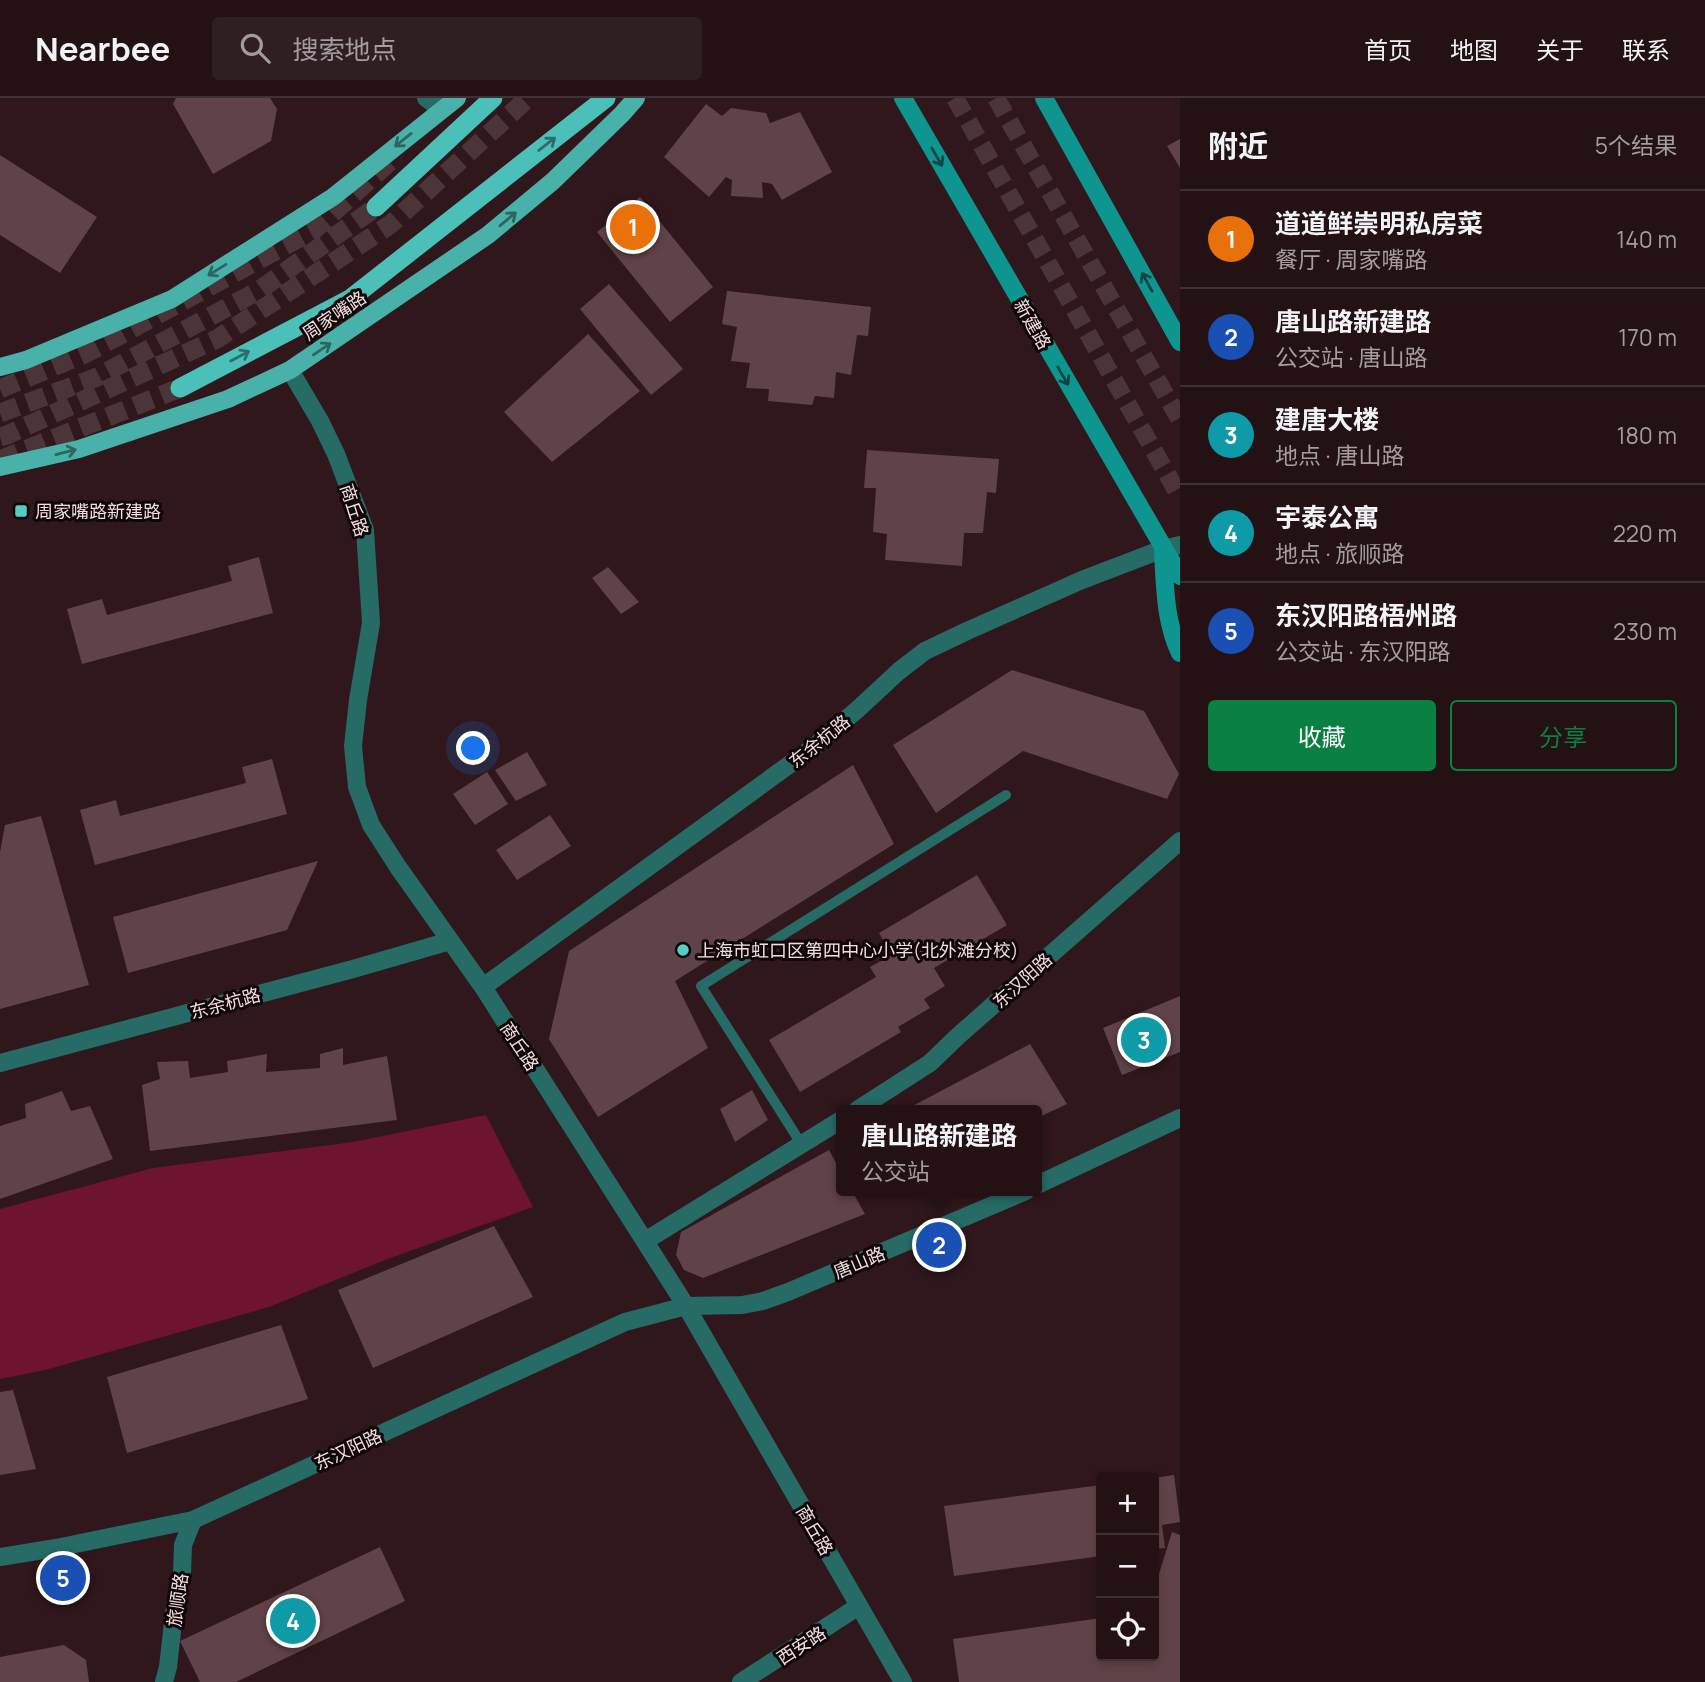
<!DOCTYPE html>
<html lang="zh">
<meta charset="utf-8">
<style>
:root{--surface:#231114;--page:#2f1f22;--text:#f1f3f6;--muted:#a39da0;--line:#403134;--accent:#0b8043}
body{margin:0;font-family:Manrope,"Noto Sans SC",sans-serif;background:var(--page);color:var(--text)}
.controls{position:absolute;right:21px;bottom:21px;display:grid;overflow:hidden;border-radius:7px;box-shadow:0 4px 10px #0003}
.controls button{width:63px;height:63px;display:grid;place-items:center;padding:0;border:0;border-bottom:2px solid var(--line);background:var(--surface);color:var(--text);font:35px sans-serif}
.you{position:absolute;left:474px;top:651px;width:24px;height:24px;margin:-18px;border:5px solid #fff;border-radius:50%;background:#1a73e8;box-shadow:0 0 0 10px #1a73e833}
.badge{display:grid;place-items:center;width:46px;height:46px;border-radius:50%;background:var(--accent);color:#fff;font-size:23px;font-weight:700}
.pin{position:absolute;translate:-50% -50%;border:4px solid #fff;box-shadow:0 2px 7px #0006}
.popup{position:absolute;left:836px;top:1007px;width:206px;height:91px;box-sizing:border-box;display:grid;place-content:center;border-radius:7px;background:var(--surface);filter:drop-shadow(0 2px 5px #0005);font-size:23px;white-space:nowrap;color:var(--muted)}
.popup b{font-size:26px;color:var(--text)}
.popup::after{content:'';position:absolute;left:50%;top:100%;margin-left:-14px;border:14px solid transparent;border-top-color:var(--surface)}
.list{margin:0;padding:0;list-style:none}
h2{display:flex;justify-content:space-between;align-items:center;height:91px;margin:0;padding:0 28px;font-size:30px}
h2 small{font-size:23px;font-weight:400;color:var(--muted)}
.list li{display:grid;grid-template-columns:46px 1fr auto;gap:21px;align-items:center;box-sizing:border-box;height:98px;padding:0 28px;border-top:2px solid var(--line)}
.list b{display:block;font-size:26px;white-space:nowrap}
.list p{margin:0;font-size:23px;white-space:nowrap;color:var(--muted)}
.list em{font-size:23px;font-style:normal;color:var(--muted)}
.actions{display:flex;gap:14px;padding:21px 28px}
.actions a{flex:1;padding:16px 0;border:2px solid var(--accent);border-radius:7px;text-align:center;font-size:24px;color:var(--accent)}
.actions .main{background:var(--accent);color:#fff}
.icon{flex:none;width:38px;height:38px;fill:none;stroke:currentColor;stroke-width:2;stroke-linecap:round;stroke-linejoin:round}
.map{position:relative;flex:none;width:1180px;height:1584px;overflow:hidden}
header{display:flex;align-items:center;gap:42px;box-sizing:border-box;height:98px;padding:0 35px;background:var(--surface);border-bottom:2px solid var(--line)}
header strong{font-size:33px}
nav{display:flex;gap:38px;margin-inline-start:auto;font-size:24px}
.search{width:490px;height:63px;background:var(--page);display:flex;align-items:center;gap:18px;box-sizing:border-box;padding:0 24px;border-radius:7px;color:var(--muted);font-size:26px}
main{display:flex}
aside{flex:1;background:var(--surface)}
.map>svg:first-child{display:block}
</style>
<header>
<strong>Nearbee</strong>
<div class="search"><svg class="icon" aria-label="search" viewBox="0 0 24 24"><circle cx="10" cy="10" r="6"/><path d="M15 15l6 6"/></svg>搜索地点</div>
<nav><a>首页</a><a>地图</a><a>关于</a><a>联系</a></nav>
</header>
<main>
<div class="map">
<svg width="1180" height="1584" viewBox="0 0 1180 1584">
<rect width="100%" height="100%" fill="#2f171b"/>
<path fill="#6e142f" d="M486,1017L533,1109L385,1162L269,1209L45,1272L0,1281V1111L153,1070L353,1044Z"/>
<path fill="#604348" d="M176,0H270L277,11L271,43L213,76L173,6Z
M706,6L722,18L731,10L766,15L770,25L800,14L832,74L782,102L772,86L762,84L763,100L731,98L732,82L726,79L709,99L664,59Z
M1180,41V70L1167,48Z
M0,57L97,119L60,175L0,137Z
M640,99L713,189L670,224L597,134Z
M609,186L683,271L651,297L580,211Z
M727,193L871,209L868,238L857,237L851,277L836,274L834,300L815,298L812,307L768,303L769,291L746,290L750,265L731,263L737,229L722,226Z
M588,236L640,293L552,364L504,314Z
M867,352L999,361L996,395L987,394L983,435H964L962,468L885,462L887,436L873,434L876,390H864Z
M259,459L273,515L82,566L67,511L102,501L107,517L232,483L228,468Z
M608,469L639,504L621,516L592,480Z
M1012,572L1144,613L1179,676L1167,701L1023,653L936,715L893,647Z
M527,654L547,687L516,703L495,672Z
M272,661L287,716L95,767L80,712L116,702L120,718L246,685L242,669Z
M853,667L894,746L675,883L708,950L598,1019L549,941L569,853Z
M487,674L508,706L475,727L453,696Z
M550,717L571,748L517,782L496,752Z
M41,718L89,887L0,911V754L5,727Z
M318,763L287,832L128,875L113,819Z
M977,777L1007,827L934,870L945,888L924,901L930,910L898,929L901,934L800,994L769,942L876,879L870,869L892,857L879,835Z
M1180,898V954L1122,977L1103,930Z
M1030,946L1067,1006L1037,1020V1012H905Z
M343,950V967L387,958L397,1022L150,1053L142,987L160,981L157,964L188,963L190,980L228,974L227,963L267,956L266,974L320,970V956Z
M752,992L768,1022L735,1044L720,1011Z
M62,993L71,1013L90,1008L113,1061L0,1101V1028L26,1020L25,1006Z
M829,1052L841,1074V1093H852L865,1116L703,1180L684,1172L676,1157L681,1134Z
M494,1128L533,1199L373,1270L338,1192Z
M281,1227L308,1301L127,1355L107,1279Z
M13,1292L36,1371L0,1377V1294Z
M1174,1377L1180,1424L1162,1427L1165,1450L1154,1451V1380Z
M1101,1387V1458L954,1478L944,1408Z
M1172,1434L1180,1437V1584H959L953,1541L1101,1520V1558H1154V1492Z
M380,1449L405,1503L236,1584H200L180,1543Z
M64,1547L86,1562L89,1584H0V1559Z"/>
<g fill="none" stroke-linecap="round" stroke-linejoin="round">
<path stroke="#4c3539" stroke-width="18" stroke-dasharray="18 9" stroke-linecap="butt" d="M955,0L1180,399
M996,0L1180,322"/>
<path stroke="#4c3539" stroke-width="19" stroke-dasharray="19 10" stroke-linecap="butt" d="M0,291L87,255L314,132L397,57
M0,315L95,280L258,193L376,109
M0,339L7,337L217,241L391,126L528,0
M0,362L180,290"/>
<path stroke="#276b66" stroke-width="10" d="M802,1047L701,888L1006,697"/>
<path stroke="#276b66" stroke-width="18" d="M1163,451L1180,447"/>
<path stroke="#276b66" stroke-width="18" d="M426,0L441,11
M290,272L320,323L336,356L365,432L371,525L358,602L353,648L357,689L371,727L398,769L483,889L686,1208L903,1584
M483,889L815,648L858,611L899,573L925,553L967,533L1082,482L1163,451
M0,965L353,871L450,843
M857,1012L930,965L958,938L1180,743
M1037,1087L1180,1020
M645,1143L841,1022
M0,1459L56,1450L193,1422L625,1224L686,1208L742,1207L763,1203L788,1194L1026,1093
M164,1584L168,1569L175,1507L182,1475L183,1447L193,1422
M741,1584L859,1508"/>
<path stroke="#0e958f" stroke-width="18" d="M903,0L1180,478
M1044,0L1180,244
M1163,455C1165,488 1165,524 1180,555"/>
<path stroke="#48b1aa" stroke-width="18" d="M0,269L26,262L172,201L333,99L457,0
M0,369L79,351L228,301L290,272L488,137L553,83L622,16L636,0"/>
<path stroke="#4ac0b8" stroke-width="19" d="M376,109L493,0
M180,290L350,201L606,0"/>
</g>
<defs><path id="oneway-shaft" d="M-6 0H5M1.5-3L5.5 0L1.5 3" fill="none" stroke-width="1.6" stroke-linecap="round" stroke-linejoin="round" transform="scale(1.75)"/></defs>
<g stroke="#2f6461">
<use href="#oneway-shaft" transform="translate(403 42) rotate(141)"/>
<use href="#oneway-shaft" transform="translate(508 121) rotate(-40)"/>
<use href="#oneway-shaft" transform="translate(217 172) rotate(148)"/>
<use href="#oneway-shaft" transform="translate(322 251) rotate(-34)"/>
<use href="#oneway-shaft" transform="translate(66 354) rotate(-14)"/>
</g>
<g stroke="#306c69">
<use href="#oneway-shaft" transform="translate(547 46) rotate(-38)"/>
<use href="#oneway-shaft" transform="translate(240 258) rotate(-28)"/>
</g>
<g stroke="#0f4645">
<use href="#oneway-shaft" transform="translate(937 59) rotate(60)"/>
<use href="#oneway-shaft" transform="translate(1147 184) rotate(-119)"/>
<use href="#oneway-shaft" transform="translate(1063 278) rotate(60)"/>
</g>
<g fill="#55cdc6" stroke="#100608" stroke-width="2.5">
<rect x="14" y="406" width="14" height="14" rx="3.5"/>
<circle cx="683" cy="852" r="7"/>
</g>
<g text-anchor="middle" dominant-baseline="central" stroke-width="6" stroke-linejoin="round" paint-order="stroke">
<g font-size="18" fill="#f0dee0" stroke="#100608">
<text transform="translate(334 217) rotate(-34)">周家嘴路</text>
<text transform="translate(1033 226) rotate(60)">新建路</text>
<text transform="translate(355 412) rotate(72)">商丘路</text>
<text transform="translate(819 643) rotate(-39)">东余杭路</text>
<text transform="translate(1022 882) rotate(-42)">东汉阳路</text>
<text transform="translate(225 905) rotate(-15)">东余杭路</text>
<text transform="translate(520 948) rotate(57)">商丘路</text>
<text transform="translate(859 1164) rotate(-23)">唐山路</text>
<text transform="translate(348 1351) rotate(-25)">东汉阳路</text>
<text transform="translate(815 1432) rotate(60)">商丘路</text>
<text transform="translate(177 1502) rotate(-82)">旅顺路</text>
<text transform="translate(801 1547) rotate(-33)">西安路</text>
</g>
<g font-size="18" fill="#f0dee0" stroke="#100608" text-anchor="start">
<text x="35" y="413">周家嘴路新建路</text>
<text x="697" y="852">上海市虹口区第四中心小学(北外滩分校)</text>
</g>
</g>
</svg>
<div class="controls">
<button>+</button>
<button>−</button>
<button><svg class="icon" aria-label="locate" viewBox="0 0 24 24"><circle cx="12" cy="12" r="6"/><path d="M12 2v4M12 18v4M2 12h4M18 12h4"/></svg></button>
</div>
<div class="you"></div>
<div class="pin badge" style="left:633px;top:129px;background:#e8710a">1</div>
<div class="pin badge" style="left:939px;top:1147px;background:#1a4fb4">2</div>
<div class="popup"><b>唐山路新建路</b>公交站</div>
<div class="pin badge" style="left:1144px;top:942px;background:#0f9aa8">3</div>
<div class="pin badge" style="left:293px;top:1523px;background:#0f9aa8">4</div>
<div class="pin badge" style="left:63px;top:1480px;background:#1a4fb4">5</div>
</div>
<aside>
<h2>附近<small>5个结果</small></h2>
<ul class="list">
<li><span class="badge" style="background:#e8710a">1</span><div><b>道道鲜崇明私房菜</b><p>餐厅 · 周家嘴路</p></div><em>140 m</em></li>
<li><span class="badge" style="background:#1a4fb4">2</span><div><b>唐山路新建路</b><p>公交站 · 唐山路</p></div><em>170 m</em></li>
<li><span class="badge" style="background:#0f9aa8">3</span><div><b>建唐大楼</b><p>地点 · 唐山路</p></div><em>180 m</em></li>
<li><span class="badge" style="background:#0f9aa8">4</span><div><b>宇泰公寓</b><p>地点 · 旅顺路</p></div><em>220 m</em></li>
<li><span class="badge" style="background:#1a4fb4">5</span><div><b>东汉阳路梧州路</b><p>公交站 · 东汉阳路</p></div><em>230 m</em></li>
</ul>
<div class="actions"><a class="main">收藏</a><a>分享</a></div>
</aside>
</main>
